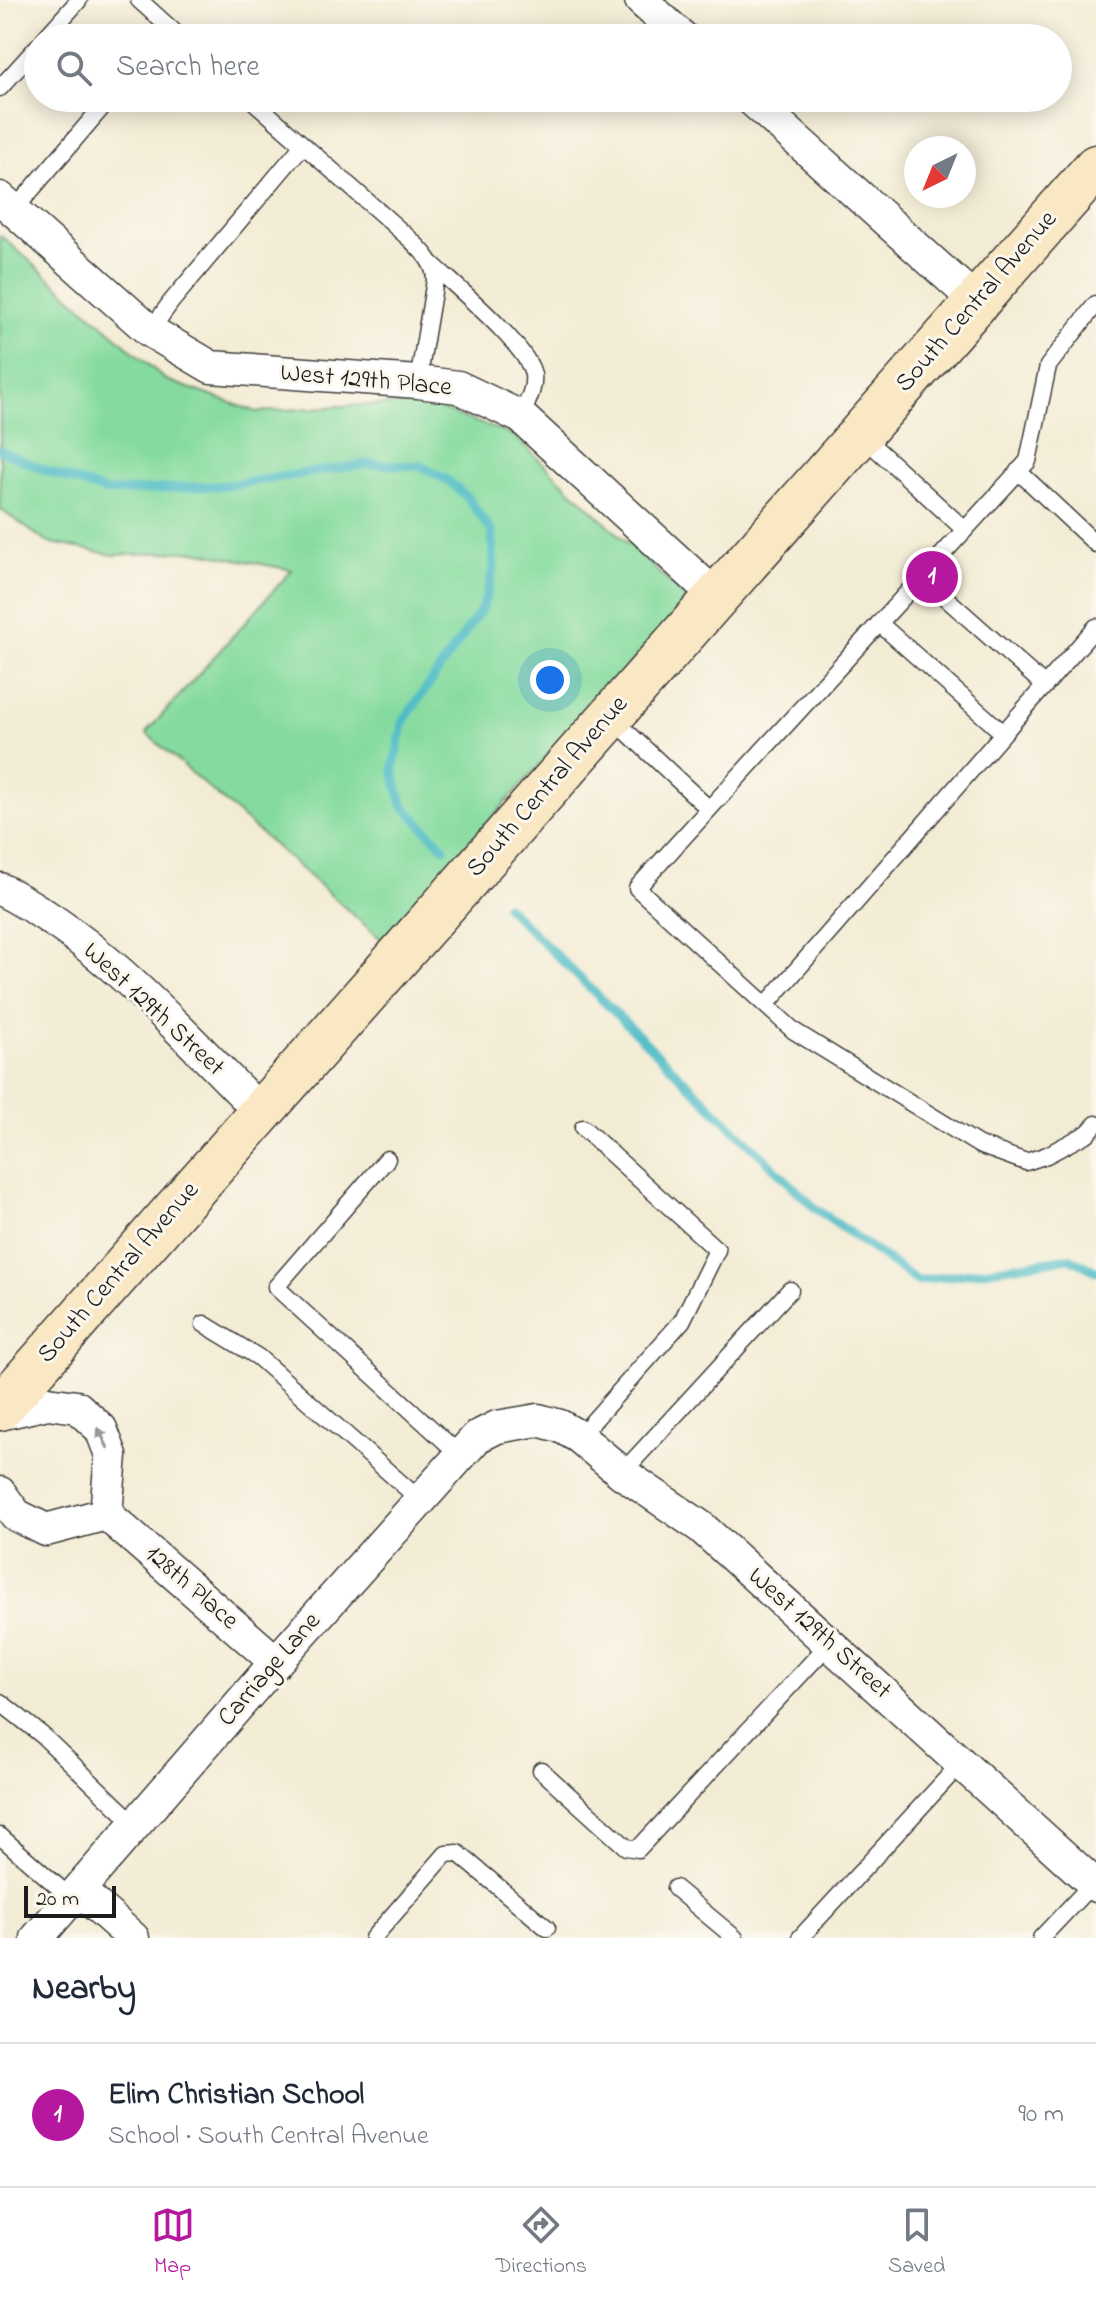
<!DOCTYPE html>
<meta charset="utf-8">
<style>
:root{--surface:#fff;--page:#f6f6f7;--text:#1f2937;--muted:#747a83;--line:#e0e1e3;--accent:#b5179e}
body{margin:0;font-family:"Indie Flower",sans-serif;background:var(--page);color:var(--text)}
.compass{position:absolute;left:904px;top:136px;width:72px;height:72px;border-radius:50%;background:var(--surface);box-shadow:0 4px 20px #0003;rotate:223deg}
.scale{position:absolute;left:24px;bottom:20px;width:92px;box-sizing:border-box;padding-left:8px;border:4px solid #1c1c1c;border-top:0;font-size:22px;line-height:28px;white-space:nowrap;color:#1c1c1c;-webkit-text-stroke:6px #fbf7ec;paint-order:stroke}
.you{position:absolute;left:550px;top:680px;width:28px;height:28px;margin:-20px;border:6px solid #fff;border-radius:50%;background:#1a73e8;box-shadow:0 0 0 12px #1a73e833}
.badge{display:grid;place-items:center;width:52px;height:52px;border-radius:50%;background:var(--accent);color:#fff;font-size:26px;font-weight:700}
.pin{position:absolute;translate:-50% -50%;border:4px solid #fff;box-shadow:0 2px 8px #0006}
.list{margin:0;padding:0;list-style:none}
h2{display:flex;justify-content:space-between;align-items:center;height:104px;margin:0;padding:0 32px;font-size:34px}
h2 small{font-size:26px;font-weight:400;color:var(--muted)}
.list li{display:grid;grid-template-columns:52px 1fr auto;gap:24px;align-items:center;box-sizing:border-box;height:144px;padding:0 32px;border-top:2px solid var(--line)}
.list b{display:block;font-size:30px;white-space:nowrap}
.list p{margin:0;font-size:26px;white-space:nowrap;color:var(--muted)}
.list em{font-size:26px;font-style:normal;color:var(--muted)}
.icon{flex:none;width:44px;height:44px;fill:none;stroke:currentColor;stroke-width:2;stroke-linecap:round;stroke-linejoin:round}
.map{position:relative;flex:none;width:1096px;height:1938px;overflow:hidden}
.search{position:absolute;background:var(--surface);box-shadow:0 4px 20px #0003;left:24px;right:24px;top:24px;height:88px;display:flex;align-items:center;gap:20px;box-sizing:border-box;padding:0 28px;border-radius:44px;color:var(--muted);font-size:30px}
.sheet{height:248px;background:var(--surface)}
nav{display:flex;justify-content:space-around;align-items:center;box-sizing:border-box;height:112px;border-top:2px solid var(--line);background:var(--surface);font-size:22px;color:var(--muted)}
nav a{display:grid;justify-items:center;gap:4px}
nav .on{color:var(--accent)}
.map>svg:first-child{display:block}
</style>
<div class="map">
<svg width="1096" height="1938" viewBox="0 0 1096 1938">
<rect width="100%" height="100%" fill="#fbf7ec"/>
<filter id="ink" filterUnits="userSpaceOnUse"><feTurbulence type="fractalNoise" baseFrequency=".0125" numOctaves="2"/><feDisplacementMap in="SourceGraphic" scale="16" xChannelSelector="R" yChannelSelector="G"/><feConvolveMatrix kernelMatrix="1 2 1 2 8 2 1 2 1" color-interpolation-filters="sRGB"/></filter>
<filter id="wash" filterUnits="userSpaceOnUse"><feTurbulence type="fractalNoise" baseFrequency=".006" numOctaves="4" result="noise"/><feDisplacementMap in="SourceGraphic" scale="32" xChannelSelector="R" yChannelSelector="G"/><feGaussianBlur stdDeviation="1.8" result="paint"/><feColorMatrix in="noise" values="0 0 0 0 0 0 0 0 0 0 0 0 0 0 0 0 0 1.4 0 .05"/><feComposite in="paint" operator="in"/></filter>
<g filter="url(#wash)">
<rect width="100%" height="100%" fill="#f3ecd5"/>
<path fill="#85db9f" stroke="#507c5e" stroke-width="2" d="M0,235L166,380L257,412L357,405H428L513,435L688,600L382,940L146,733L292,570L195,551L113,555L47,542L0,509Z"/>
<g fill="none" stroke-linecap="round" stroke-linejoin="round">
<path stroke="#4ebcc6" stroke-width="9" d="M0,450L44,470L107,492L229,485L367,464L421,466L449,481L467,497L492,532L494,566L483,607L404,720L393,770L402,804L444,848
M506,906L815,1208L917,1281L1069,1258L1096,1271"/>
</g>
</g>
<g filter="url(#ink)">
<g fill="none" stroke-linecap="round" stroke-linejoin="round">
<g stroke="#3c3b38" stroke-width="19">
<path id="lane" d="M139,0L181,38
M45,38L79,0
M0,88L38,46
M250,98L411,240C423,252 435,263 435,280L418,382
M14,210L110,98
M431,263C453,284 530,348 533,375C535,389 526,404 521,417
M150,331L171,302L303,145
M860,434L965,530
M1018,471L1096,544
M922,577L1045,686
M879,623L1003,733
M612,718L709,809L637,888L794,1031L979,1145L1026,1162L1047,1155L1088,1133L1096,1124
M709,809L1028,461L1048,366L1096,304
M766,1005L1096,627
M387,1159L276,1287L460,1455
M204,1324L258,1357L420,1500
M579,1437L682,1321L717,1250L583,1128
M622,1473L790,1290
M0,1702L42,1735L136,1825
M541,1770L626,1847L638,1849L829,1644
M0,1836L72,1899
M675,1888L735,1938
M373,1938L446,1854L458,1853L547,1928
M800,1938L961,1763
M1041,1938L1093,1883"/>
</g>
<g stroke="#3c3b38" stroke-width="35">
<path id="street" d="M641,0L683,38
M750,98L977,302
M0,198L150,331L211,367L418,382L458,387L521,417L717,597
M0,889C103,941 180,1032 261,1112
M0,1414L48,1403L77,1407L101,1429L111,1455L106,1514
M0,1493L16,1515L46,1530L106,1514
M106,1514L276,1662
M79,1890L133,1938
M37,1938L276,1662L477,1437L497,1427L538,1420L560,1426L579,1437L622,1473L701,1527L1096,1886"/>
</g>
<g stroke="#3c3b38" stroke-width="47">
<path id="secondary" d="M0,1408L1096,167"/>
</g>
<use href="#lane" stroke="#fff" stroke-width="16"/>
<use href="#street" stroke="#fff" stroke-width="32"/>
<use href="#secondary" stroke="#fae7c3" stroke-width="44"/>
</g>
<defs><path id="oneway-solid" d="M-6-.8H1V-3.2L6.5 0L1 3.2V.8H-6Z" transform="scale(2)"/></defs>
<use fill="#999" href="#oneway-solid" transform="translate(103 1438) rotate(-116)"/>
</g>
<g text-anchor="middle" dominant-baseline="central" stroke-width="6" stroke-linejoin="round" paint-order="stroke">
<g font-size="26" fill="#1c1c1c" stroke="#fbf7ec">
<text transform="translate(977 302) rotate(-49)">South Central Avenue</text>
<text transform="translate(366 381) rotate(5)">West 129th Place</text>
<text transform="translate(548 787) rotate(-49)">South Central Avenue</text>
<text transform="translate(153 1010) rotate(43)">West 129th Street</text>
<text transform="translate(119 1273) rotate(-49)">South Central Avenue</text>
<text transform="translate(191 1588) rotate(41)">128th Place</text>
<text transform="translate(819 1634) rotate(42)">West 129th Street</text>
<text transform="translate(270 1670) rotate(-49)">Carriage Lane</text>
</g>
</g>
</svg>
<svg class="compass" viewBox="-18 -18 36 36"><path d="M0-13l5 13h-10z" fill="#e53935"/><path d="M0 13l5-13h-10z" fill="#747a83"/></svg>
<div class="scale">20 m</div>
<div class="you"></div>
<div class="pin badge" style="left:932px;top:577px">1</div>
<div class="search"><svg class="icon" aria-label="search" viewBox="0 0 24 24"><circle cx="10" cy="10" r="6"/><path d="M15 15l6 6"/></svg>Search here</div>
</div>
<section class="sheet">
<h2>Nearby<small></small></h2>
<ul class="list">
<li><span class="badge">1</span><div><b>Elim Christian School</b><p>School · South Central Avenue</p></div><em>90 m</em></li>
</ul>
</section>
<nav>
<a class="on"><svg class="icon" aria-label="map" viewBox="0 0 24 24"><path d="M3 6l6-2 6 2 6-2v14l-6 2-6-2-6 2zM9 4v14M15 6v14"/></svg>Map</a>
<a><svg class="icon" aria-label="directions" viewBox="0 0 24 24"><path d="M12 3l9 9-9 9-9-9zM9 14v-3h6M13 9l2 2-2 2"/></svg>Directions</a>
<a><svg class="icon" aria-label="saved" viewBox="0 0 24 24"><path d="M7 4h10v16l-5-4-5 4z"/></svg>Saved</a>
</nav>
